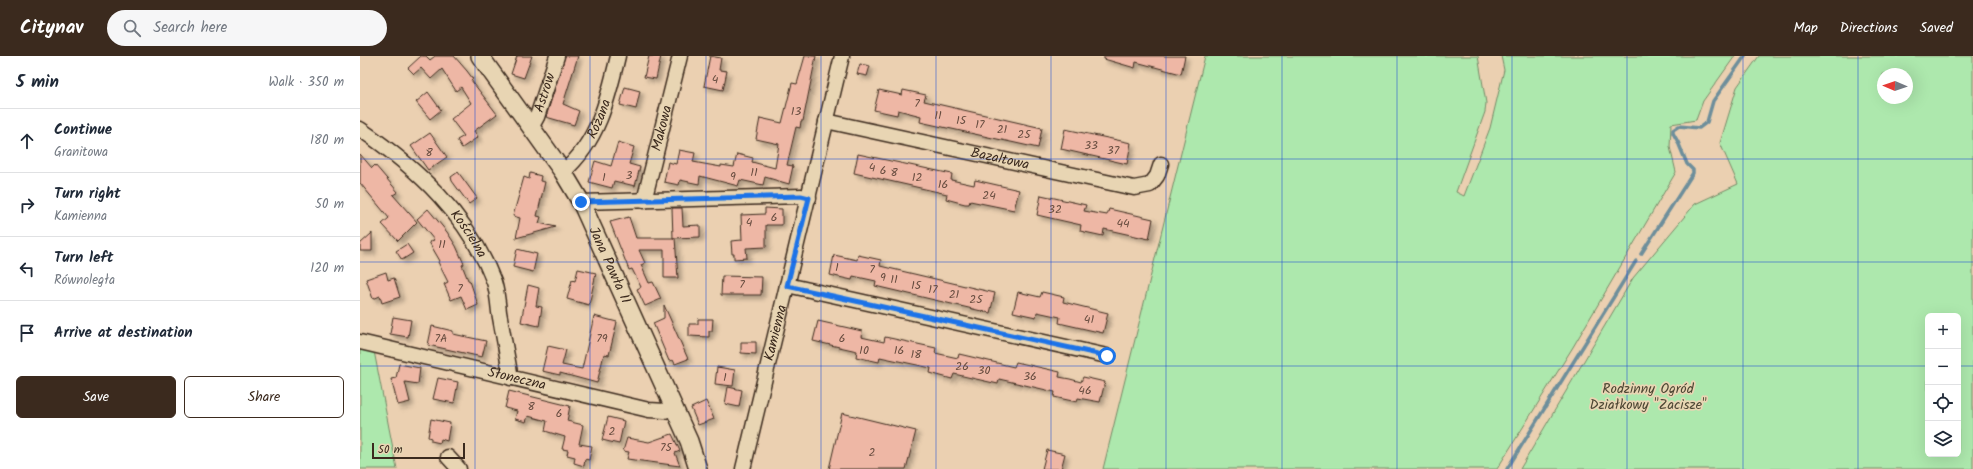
<!DOCTYPE html>
<meta charset="utf-8">
<style>
:root{--surface:#fff;--page:#f6f6f7;--text:#1f2937;--muted:#747a83;--line:#e0e1e3;--accent:#3b2a1e}
body{margin:0;font-family:Kalam,sans-serif;background:var(--page);color:var(--text)}
.controls{position:absolute;right:12px;bottom:12px;display:grid;overflow:hidden;border-radius:6px;box-shadow:0 4px 16px #0002}
.controls button{width:36px;height:36px;display:grid;place-items:center;padding:0;border:0;border-bottom:1px solid var(--line);background:var(--surface);color:var(--text);font:20px sans-serif}
.compass{position:absolute;left:1517px;top:12px;width:36px;height:36px;border-radius:50%;background:var(--surface);box-shadow:0 4px 16px #0002;rotate:272deg}
.scale{position:absolute;left:12px;bottom:10px;width:93px;box-sizing:border-box;padding-left:4px;border:2px solid #3b2a1e;border-top:0;font-size:11px;line-height:14px;white-space:nowrap;color:#3b2a1e;-webkit-text-stroke:3px #e8d5b3;paint-order:stroke}
.stop{position:absolute;width:12px;height:12px;margin:-9px;border:3px solid #1a73e8;border-radius:50%;background:#fff}
.stop.end{background:#1a73e8;border-color:#fff;box-shadow:0 1px 4px #0008}
.list{margin:0;padding:0;list-style:none}
h2{display:flex;justify-content:space-between;align-items:center;height:52px;margin:0;padding:0 16px;font-size:17px}
h2 small{font-size:13px;font-weight:400;color:var(--muted)}
.list li{display:grid;grid-template-columns:26px 1fr auto;gap:12px;align-items:center;box-sizing:border-box;height:64px;padding:0 16px;border-top:1px solid var(--line)}
.list b{display:block;font-size:15px;white-space:nowrap}
.list p{margin:0;font-size:13px;white-space:nowrap;color:var(--muted)}
.list em{font-size:13px;font-style:normal;color:var(--muted)}
.actions{display:flex;gap:8px;padding:12px 16px}
.actions a{flex:1;padding:9px 0;border:1px solid var(--accent);border-radius:6px;text-align:center;font-size:14px;color:var(--accent)}
.actions .main{background:var(--accent);color:#fff}
.icon{flex:none;width:22px;height:22px;fill:none;stroke:currentColor;stroke-width:2;stroke-linecap:round;stroke-linejoin:round}
.map{position:relative;flex:none;width:1613px;height:413px;overflow:hidden}
header{display:flex;align-items:center;gap:24px;box-sizing:border-box;height:56px;padding:0 20px;background:var(--accent);color:#fff}
header strong{font-size:19px}
nav{display:flex;gap:22px;margin-inline-start:auto;font-size:14px}
.search{width:280px;height:36px;background:var(--page);display:flex;align-items:center;gap:10px;box-sizing:border-box;padding:0 14px;border-radius:22px;color:var(--muted);font-size:15px}
main{display:flex}
aside{flex:1;background:var(--surface)}
.map>svg:first-child{display:block}
</style>
<header>
<strong>Citynav</strong>
<div class="search"><svg class="icon" aria-label="search" viewBox="0 0 24 24"><circle cx="10" cy="10" r="6"/><path d="M15 15l6 6"/></svg>Search here</div>
<nav><a>Map</a><a>Directions</a><a>Saved</a></nav>
</header>
<main>
<aside>
<h2>5 min<small>Walk · 350 m</small></h2>
<ul class="list">
<li><svg class="icon" aria-label="ahead" viewBox="0 0 24 24"><path d="M12 20V5M6 11l6-6 6 6"/></svg><div><b>Continue</b><p>Granitowa</p></div><em>180 m</em></li>
<li><svg class="icon" aria-label="right" viewBox="0 0 24 24"><path d="M7 20v-9h11M14 6l5 5-5 5"/></svg><div><b>Turn right</b><p>Kamienna</p></div><em>50 m</em></li>
<li><svg class="icon" aria-label="left" viewBox="0 0 24 24"><path d="M17 20v-9H6M10 6l-5 5 5 5"/></svg><div><b>Turn left</b><p>Równoległa</p></div><em>120 m</em></li>
<li><svg class="icon" aria-label="arrive" viewBox="0 0 24 24"><path d="M6 21V4h12l-3 4 3 4H6"/></svg><div><b>Arrive at destination</b></div></li>
</ul>
<div class="actions"><a class="main">Save</a><a>Share</a></div>
</aside>
<div class="map">
<svg width="1613" height="413" viewBox="0 0 1613 413">
<defs>
<filter id="shadow"><feDropShadow dx="3.5" dy="3.5" stdDeviation="2" flood-color="#0004"/></filter>
</defs>
<rect width="100%" height="100%" fill="#ebd0b1"/>
<filter id="ink" filterUnits="userSpaceOnUse"><feTurbulence type="fractalNoise" baseFrequency=".025" numOctaves="2"/><feDisplacementMap in="SourceGraphic" scale="8" xChannelSelector="R" yChannelSelector="G"/><feConvolveMatrix kernelMatrix="1 2 1 2 8 2 1 2 1" color-interpolation-filters="sRGB"/></filter>
<g filter="url(#ink)">
<path fill="#ade8ad" stroke="#748966" fill-rule="evenodd" d="M845,0H1118L1126,47L1125,56L1096,136L1104,140L1130,72L1144,14L1141,0H1375L1343,45L1336,64L1311,68L1310,91L1316,116L1213,291L1137,413H743Z
M1399,0H1613V413H1160L1273,222L1335,148L1378,128L1360,87L1377,31ZM1523,18H1547V42H1523ZM1568,260H1598V398H1568Z
M0,292L14,295L37,413H0Z"/>
<g fill="none" stroke-linecap="round" stroke-linejoin="round">
<path stroke="#6d8e9b" stroke-width="3.5" d="M1281,198L1333,117V114L1327,108L1318,86L1313,77V74L1319,70L1339,72L1347,66L1353,45L1385,0
M1147,413L1276,205"/>
</g>
<path fill="#eeb7a5" stroke="#3b2a1e" filter="url(#shadow)" d="M61,0H66L70,4L75,0H94L107,15L113,23L111,24L137,58L114,75L118,81L102,92L97,84L104,80L91,63L111,47L101,31L96,35L82,13L71,23L61,12L54,18L48,12Z
M157,0H172L164,22L151,18Z
M205,0H218L203,48L219,55L214,69L186,61Z
M289,0H301L296,23L284,21Z
M350,0L361,2L359,14L367,15L363,34L344,30Z
M445,0H456L443,65H441L440,72L436,71L427,109L433,110L429,128L405,121L403,129L380,124L378,130L340,120L339,128L320,124L319,129L304,126L308,106L316,108L319,94L335,97L333,106L361,111V109L374,111L377,98L393,102L392,106L415,112L419,88L396,83L400,62L422,67L432,27L437,28Z
M744,0H825L821,18L776,6L775,12L744,3Z
M500,8L510,10L507,20L497,18Z
M265,31L280,35L276,53L260,49Z
M519,34L542,39L543,34L566,39L564,45L682,72L678,92L560,66L561,60L538,54L537,59L514,54Z
M68,36L81,54L70,63L56,46Z
M705,73L771,87L767,108L701,93Z
M70,77L87,101L68,114L51,90Z
M258,86L274,91L269,108L280,111L275,130L254,125L252,132L229,126L235,105L251,110Z
M0,98L12,112L15,109L38,136L33,139L57,166L38,185L22,168L29,162L0,127Z
M498,98L592,118L591,124L614,129L615,124L659,134L654,154L610,145L609,148H605L586,143L587,138L494,117Z
M98,116L117,142L109,148L92,125L91,121Z
M170,117L181,120L180,125L185,126L177,160L181,161L179,167L196,171L156,182L160,162L153,160L164,121L169,123Z
M681,139L726,149L724,155L747,159L749,153L793,163L789,183L744,173L743,180L720,175L721,169L677,159Z
M312,152H322L323,170L340,169V181L313,182Z
M405,152L422,153V169H406V191L386,192L387,202L374,203V198H372L371,185L382,184L381,159L405,158Z
M68,153L87,176L96,190L104,208L102,209L108,224L110,225L118,249L107,254L101,240L91,244L84,228L88,226L78,206L80,205L69,186L74,184L57,163Z
M269,161L276,182H315L318,222H304V194H279L285,207L281,209L289,227L293,226L301,243L285,250L277,233L281,231L272,213L269,214L250,166Z
M12,177V195H0V188Z
M47,188L53,197L42,204L36,195Z
M157,193L177,198L173,216L153,211Z
M474,199L497,204L498,199L521,204L520,210L635,237L630,257L515,230L516,225L493,220L492,224L470,219Z
M218,213L236,217L229,249L207,243L212,224L215,225Z
M26,216L28,224L34,222L40,241L22,247L20,240L13,243L6,223Z
M362,220L402,221L401,239H361Z
M168,229L179,232L176,250L182,251L179,270L161,266Z
M658,236L680,241L682,236L704,241L703,246L748,257L743,277L699,267L700,261L677,256L676,261L653,256Z
M304,249L328,303L315,308L313,304L309,305L293,267L304,262Z
M234,260L257,266L249,299L244,298L237,327L200,317V319L182,315L188,290L206,294L202,309L222,313Z
M33,261L51,264L48,281L30,278Z
M338,263H353L352,275H349V281L329,280V268H338Z
M458,265L502,275L501,281L524,286L525,281L576,292L575,297L598,302L599,298L654,311L656,306L700,316L699,321L710,323L721,326L723,321L745,326L740,346L718,342L717,346L694,341L695,336L639,323L638,328L594,318L592,323L570,317L571,312L520,301L519,306L496,301L497,295L453,285Z
M72,270L93,275V278L126,285L122,301L68,289Z
M381,286H396V298L381,297Z
M39,308L60,312L58,328L45,326L50,346L38,349L31,323L36,322Z
M357,311L375,314L373,330L355,328Z
M78,322L98,326L94,347L73,343Z
M368,331L382,334L379,351L365,348Z
M149,335L210,350L207,365L223,369L219,388L232,390L229,404L225,403L224,410L214,407L215,401L207,399L208,394L202,393L205,381L185,375L187,365L168,360L166,366L155,363L157,355L145,352Z
M346,345L354,363L338,369L331,352Z
M482,357L556,375L546,413H469Z
M248,361L264,365L259,388L242,384Z
M71,363L90,367L87,385L81,383L80,387L71,385V382L68,381Z
M312,378L320,395L315,397L320,410L267,403L269,396L263,395L267,382L289,386Z
M687,394L705,398L701,413H682Z"/>
<g fill="none" stroke-linecap="round" stroke-linejoin="round">
<g stroke="#3b2a1e" stroke-width="17">
<g id="minor">
<path id="s1" d="M466,65L774,132L790,129L797,120L801,108"/>
<path id="s2" d="M171,72L177,61L197,0"/>
<path id="s3" d="M0,73C57,112 109,160 134,226C137,235 138,246 139,256C143,278 147,300 151,322"/>
<path id="s4" d="M203,116C238,86 248,43 258,0"/>
<path id="s5" d="M284,145L320,0"/>
<path d="M221,146L441,140L449,142"/>
<path d="M427,229L747,300"/>
<path id="s6" d="M0,286L289,354L305,355L313,351"/>
<path d="M88,401L99,413"/>
<path id="s7" d="M383,413L482,0"/>
</g>
</g>
<g stroke="#3b2a1e" stroke-width="20">
<g id="tertiary">
<path id="s8" d="M120,0L203,116L221,146L329,385L338,413"/>
</g>
</g>
<use href="#minor" stroke="#e8d5b3" stroke-width="14"/>
<use href="#tertiary" stroke="#e8d5b3" stroke-width="17"/>
</g>
</g>
<g fill="none" stroke-linecap="round" stroke-linejoin="round" filter="url(#ink)">
<path stroke="#1a73e8" stroke-width="5" d="M221,146L441,140L449,142L427,230L747,300"/>
</g>
<path fill="none" stroke="#1d4ed8" stroke-width="1" stroke-opacity="0.55" d="M115,0V413M230,0V413M346,0V413M461,0V413M576,0V413M691,0V413M806,0V413M922,0V413M1037,0V413M1152,0V413M1267,0V413M1383,0V413M1498,0V413M0,103H1613M0,206H1613M0,310H1568M1598,310H1613"/>
<g text-anchor="middle" dominant-baseline="central" stroke-width="3.5" stroke-linejoin="round" paint-order="stroke">
<g font-size="12" fill="#684d40">
<text x="355" y="23">4</text>
<text x="557" y="47">7</text>
<text x="436" y="55">13</text>
<text x="578" y="59">11</text>
<text x="601" y="64">15</text>
<text x="620" y="68">17</text>
<text x="642" y="73">21</text>
<text x="664" y="78">25</text>
<text x="731" y="89">33</text>
<text x="753" y="94">37</text>
<text x="69" y="96">8</text>
<text x="512" y="111">4</text>
<text x="523" y="114">6</text>
<text x="394" y="116">11</text>
<text x="534" y="116">8</text>
<text x="269" y="119">3</text>
<text x="373" y="120">9</text>
<text x="244" y="121">1</text>
<text x="557" y="121">12</text>
<text x="583" y="128">16</text>
<text x="629" y="139">24</text>
<text x="695" y="153">32</text>
<text x="414" y="161">6</text>
<text x="389" y="166">4</text>
<text x="763" y="167">44</text>
<text x="82" y="188">11</text>
<text x="477" y="211">1</text>
<text x="512" y="213">7</text>
<text x="523" y="221">9</text>
<text x="534" y="223">11</text>
<text x="382" y="228">7</text>
<text x="556" y="229">15</text>
<text x="100" y="232">7</text>
<text x="573" y="233">17</text>
<text x="594" y="238">21</text>
<text x="616" y="243">25</text>
<text x="729" y="263">41</text>
<text x="81" y="282">7A</text>
<text x="242" y="282">79</text>
<text x="482" y="282">6</text>
<text x="504" y="294">10</text>
<text x="539" y="294">16</text>
<text x="556" y="298">18</text>
<text x="602" y="310">26</text>
<text x="624" y="314">30</text>
<text x="670" y="320">36</text>
<text x="365" y="321">1</text>
<text x="725" y="334">46</text>
<text x="171" y="350">8</text>
<text x="199" y="357">6</text>
<text x="252" y="375">2</text>
<text x="306" y="391">75</text>
<text x="512" y="396">2</text>
</g>
<g font-size="14" fill="#3b2a1e" stroke="#e8d5b3">
<text stroke="none"><textPath href="#s2" startOffset="38">Astrów</textPath></text>
<text stroke="none"><textPath href="#s4" startOffset="65">Różana</textPath></text>
<text stroke="none"><textPath href="#s5" startOffset="75">Makowa</textPath></text>
<text stroke="none"><textPath href="#s1" startOffset="178">Bazaltowa</textPath></text>
<text stroke="none"><textPath href="#s3" startOffset="152">Kościelna</textPath></text>
<text stroke="none"><textPath href="#s8" startOffset="247">Jana Pawła II</textPath></text>
<text stroke="none"><textPath href="#s7" startOffset="140">Kamienna</textPath></text>
<text stroke="none"><textPath href="#s6" startOffset="161">Słoneczna</textPath></text>
</g>
<g font-size="14" fill="#4c4633" stroke="#e8d5b3">
<text x="1288" y="333">Rodzinny Ogród<tspan x="1288" dy="16">Działkowy "Zacisze"</tspan></text>
</g>
</g>
</svg>
<div class="controls">
<button>+</button>
<button>−</button>
<button><svg class="icon" aria-label="locate" viewBox="0 0 24 24"><circle cx="12" cy="12" r="6"/><path d="M12 2v4M12 18v4M2 12h4M18 12h4"/></svg></button>
<button><svg class="icon" aria-label="layers" viewBox="0 0 24 24"><path d="M12 4l9 5-9 5-9-5zM3 14l9 5 9-5"/></svg></button>
</div>
<svg class="compass" viewBox="-18 -18 36 36"><path d="M0-13l5 13h-10z" fill="#e53935"/><path d="M0 13l5-13h-10z" fill="#747a83"/></svg>
<div class="scale">50 m</div>
<div class="stop" style="left:747px;top:300px"></div>
<div class="stop end" style="left:221px;top:146px"></div>
</div>
</main>
